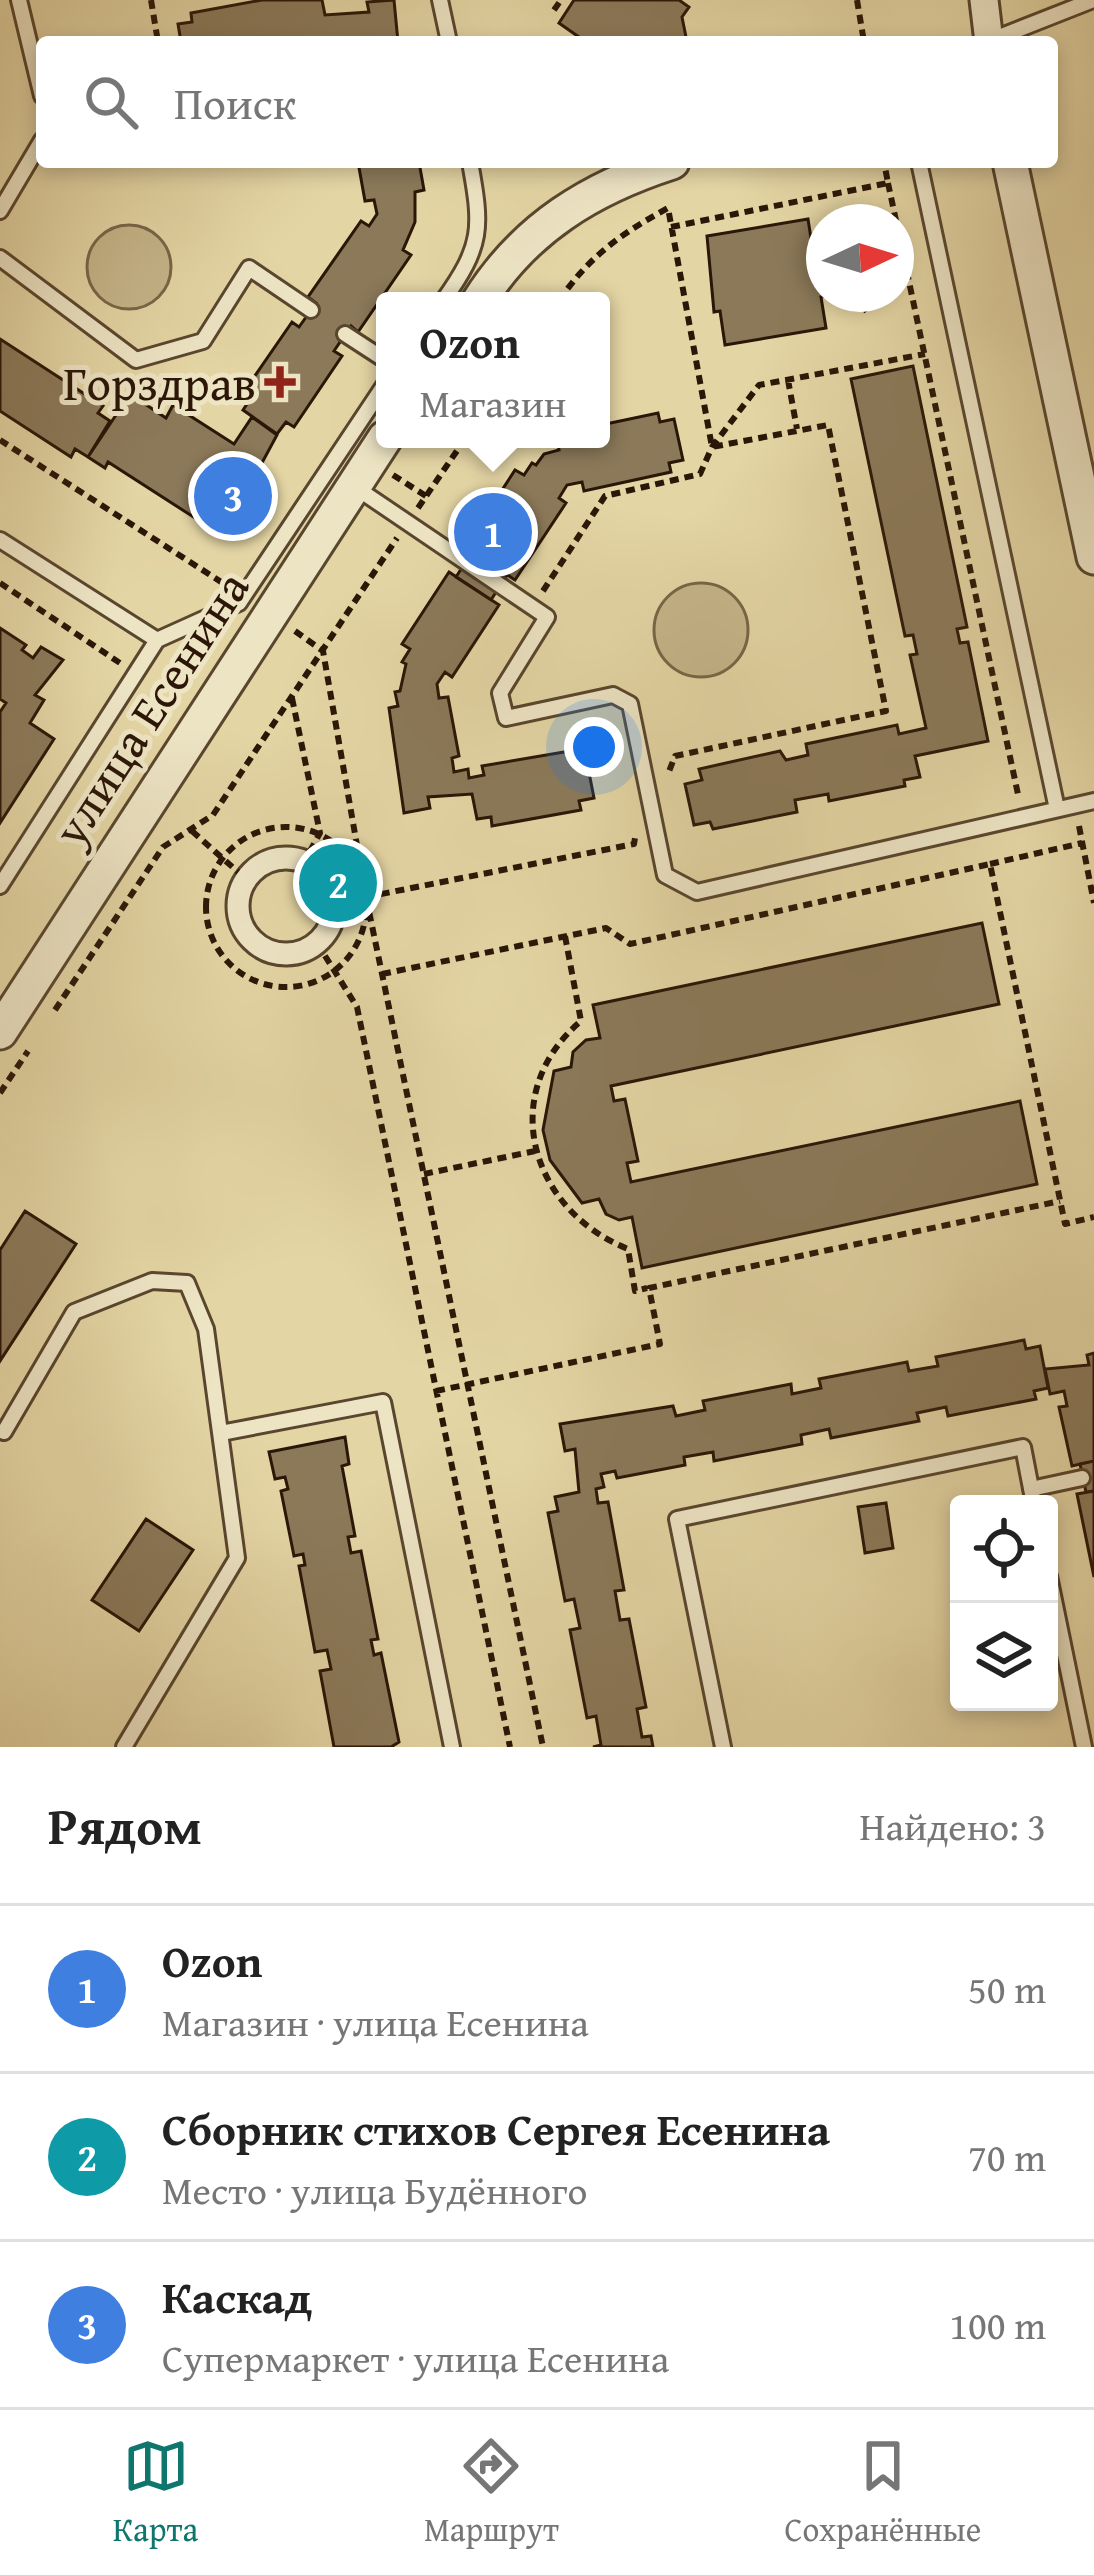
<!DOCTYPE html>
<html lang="ru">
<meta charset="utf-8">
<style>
:root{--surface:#fff;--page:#f2f2f2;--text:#222;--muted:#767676;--line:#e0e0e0;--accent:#0f766e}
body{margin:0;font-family:"Gentium Book Plus",serif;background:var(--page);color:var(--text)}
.controls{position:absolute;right:36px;bottom:36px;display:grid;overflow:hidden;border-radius:12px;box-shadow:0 6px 18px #0003}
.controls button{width:108px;height:108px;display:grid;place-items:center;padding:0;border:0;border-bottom:3px solid var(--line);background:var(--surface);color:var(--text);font:60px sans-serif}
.compass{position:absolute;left:806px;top:204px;width:108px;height:108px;border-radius:50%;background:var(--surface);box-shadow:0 6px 18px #0003;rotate:86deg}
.you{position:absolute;left:594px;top:747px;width:42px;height:42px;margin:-30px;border:9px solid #fff;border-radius:50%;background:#1a73e8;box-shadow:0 0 0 18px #1a73e833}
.badge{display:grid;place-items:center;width:78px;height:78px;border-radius:50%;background:var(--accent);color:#fff;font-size:39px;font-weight:700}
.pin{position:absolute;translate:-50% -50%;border:6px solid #fff;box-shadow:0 3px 12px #0006}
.popup{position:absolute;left:376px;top:292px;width:234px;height:156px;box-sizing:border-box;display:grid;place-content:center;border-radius:12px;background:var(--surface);filter:drop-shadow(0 3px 9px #0005);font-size:39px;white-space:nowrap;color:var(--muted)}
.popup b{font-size:45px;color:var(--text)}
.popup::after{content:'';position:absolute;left:50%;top:100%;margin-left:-24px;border:24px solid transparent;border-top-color:var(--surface)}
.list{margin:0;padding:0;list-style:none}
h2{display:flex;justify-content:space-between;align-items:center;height:156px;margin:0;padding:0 48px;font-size:51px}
h2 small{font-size:39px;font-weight:400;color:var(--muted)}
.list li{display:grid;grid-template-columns:78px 1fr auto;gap:36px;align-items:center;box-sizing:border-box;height:168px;padding:0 48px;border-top:3px solid var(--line)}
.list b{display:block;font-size:45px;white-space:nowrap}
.list p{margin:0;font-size:39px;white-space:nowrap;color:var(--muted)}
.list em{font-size:39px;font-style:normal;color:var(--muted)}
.icon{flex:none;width:66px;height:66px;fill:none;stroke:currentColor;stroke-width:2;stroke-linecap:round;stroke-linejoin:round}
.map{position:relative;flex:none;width:1094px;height:1747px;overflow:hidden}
.search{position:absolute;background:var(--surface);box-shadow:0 6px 18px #0003;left:36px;right:36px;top:36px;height:132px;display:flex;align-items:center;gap:30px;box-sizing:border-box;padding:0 42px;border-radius:12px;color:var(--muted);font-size:45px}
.sheet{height:660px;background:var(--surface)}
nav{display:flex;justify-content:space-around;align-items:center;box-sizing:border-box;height:168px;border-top:3px solid var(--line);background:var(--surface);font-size:33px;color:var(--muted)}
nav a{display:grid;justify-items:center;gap:6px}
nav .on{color:var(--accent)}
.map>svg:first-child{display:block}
</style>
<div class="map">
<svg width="1094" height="1747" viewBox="0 0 1094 1747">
<rect width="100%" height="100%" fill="#e4d5a4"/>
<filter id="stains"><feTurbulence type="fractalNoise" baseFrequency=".00167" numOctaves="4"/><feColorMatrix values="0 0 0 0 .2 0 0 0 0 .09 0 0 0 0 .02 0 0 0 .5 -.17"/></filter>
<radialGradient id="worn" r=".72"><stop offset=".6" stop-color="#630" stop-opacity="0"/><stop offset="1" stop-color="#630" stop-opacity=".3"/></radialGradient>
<path fill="#c5b589" stroke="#786648" stroke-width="3" d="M87 267a42 42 0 1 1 84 0a42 42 0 1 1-84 0Z
M654 630a47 47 0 1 1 94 0a47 47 0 1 1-94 0Z"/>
<path fill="#8b7959" stroke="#2b1607" stroke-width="3" d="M262,0H322L325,15L369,12L367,2L394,0L398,42H181L178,24L192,22L191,13Z
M574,0H679L689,7L682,17L687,42H586L559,23Z
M358,162H419L424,190L415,192V222L403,250L411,255L358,332L351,326L334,351L342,356L294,427L286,422L277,434L243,410L251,398L243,393L292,322L299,327L316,303L308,297L361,221L369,226L377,214L374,200L365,201Z
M808,219L815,264L824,262V294H838L821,297L826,328L725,345L720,311L714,312L707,236Z
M847,294H890L865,311L862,296Z
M0,339L103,406L98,413L110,421L88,457L75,449L71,457L0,411Z
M913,366L967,627L957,629L960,643L968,642L988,741L915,756L920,777L904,780L905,786L829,801L828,794L795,800L797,812L713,829L710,822L694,825L685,784L702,780L699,769L780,751L786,760L808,755L806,744L897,725L899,734L926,728L910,655L917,654L913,635L905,636L851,379Z
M130,394L166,418L173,405L234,444L252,417L277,435L237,509L211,504L195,518L108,462L105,468L88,457Z
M658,413L660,422L674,419L683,460L669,463L671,472L584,491L582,482L567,485L559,498L566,503L515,580L465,547L515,470L524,475L532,463L536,465L544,454L559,450L558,444L601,439V425Z
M203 517a14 14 0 1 1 28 0a14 14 0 1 1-28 0Z
M472,552L507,575L491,600L456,577Z
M449,572L499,605L452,677L445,672L437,684L439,698L448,697L459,756L452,758L454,772L468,769L469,778L484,775L482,766L570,751L572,760L586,757L594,798L579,801L581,810L492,826L491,817L477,819L472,794L428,797L430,808L404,813L389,708L398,706L395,692L400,691L406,664L402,662L410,649L402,644Z
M0,628L26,645L22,650L33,658L41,647L63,660L35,695L44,700L30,723L54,739L0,823V712L6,703L0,699Z
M982,923L999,1004L611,1086L614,1101L625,1099L638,1161L627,1163L631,1182L1020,1101L1037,1184L642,1268L632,1217L619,1220L606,1214L599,1199L582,1203L550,1160L543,1130L554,1071L571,1067L573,1052L586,1040L600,1038L593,1005Z
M25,1211L76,1244L0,1361V1250Z
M1024,1340L1026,1349L1040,1346L1048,1388L1034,1391L1036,1399L948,1416L946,1407L917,1413L919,1421L831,1438L829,1429L801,1435L802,1444L714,1461L713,1452L684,1457L685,1465L617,1478L615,1471L601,1474L604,1487L596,1489L598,1503L608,1502L624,1590L615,1591L620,1620L629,1619L646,1707L637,1709L642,1737L651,1736L653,1747H593L601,1745L596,1716L587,1718L570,1630L580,1628L574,1599L565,1601L548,1513L558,1511L555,1497L579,1492L575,1449L565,1451L560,1424L673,1406L676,1416L705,1410L703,1401L791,1384L792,1394L821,1388L819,1379L907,1362L909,1371L938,1366L936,1357Z
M1094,1353V1461L1072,1466L1059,1407L1067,1406L1064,1391L1050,1394L1045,1369L1089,1365L1087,1355Z
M345,1437L349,1464L342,1466L355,1536L348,1537L351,1553L361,1551L378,1639L371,1640L374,1655L381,1653L399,1742L391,1747H334L320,1671L331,1669L327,1650L315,1652L299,1566L305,1565L303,1554L294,1556L281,1491L288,1489L285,1477L275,1479L269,1452Z
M1094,1461V1491L1086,1492L1080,1464Z
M1094,1491V1577L1077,1494Z
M886,1503L893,1548L865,1553L858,1507Z
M146,1519L193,1550L139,1631L92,1600Z"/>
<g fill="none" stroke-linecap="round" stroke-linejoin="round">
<g stroke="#59462e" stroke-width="20">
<path id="service" d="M19,0L42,96
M440,0L449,42
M989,41L1093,0
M919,162L1057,809
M0,211L42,140
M0,258L136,360L203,341L249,268L311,310
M443,301C483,245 482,228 470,162
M345,334L385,360
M355,487L547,617L500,693L506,718L613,695L630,704L665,875L697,892L1094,801
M0,540L157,640
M0,886L157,640L239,603L385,384
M4,1432L74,1312L152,1281L187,1283L206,1329L237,1558L124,1747
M221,1433L383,1402L452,1747
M1031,1489L1082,1478
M1049,1576L1084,1747
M723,1747L677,1519L1023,1447L1034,1504"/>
</g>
<g stroke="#59462e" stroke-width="27">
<path id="pedestrian" d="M238 906a48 48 0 1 1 96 0a48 48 0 1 1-96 0Z"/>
</g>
<g stroke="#59462e" stroke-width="33">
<path id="minor" d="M984,0L989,42"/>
</g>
<g stroke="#59462e" stroke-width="39">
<path id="tertiary" d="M1010,162L1094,557
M479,301C525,228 591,188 672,162
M0,1032L385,438"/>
</g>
<path stroke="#2b1607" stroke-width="6" stroke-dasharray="9 6" stroke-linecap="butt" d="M151,0L158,42
M857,0L864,42
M554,10L561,0
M888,183L1019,799
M671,227L888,183L884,162
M559,301C588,257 622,233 668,208L712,447L828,425L886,711L675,756L668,774
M788,380L797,429
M0,440L229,587
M393,475L426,496
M418,508L465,439
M0,583L120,663
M543,591L605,496L700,474L712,447L759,385L925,354
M295,631L323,651L366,897L543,1747
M292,698L320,833L304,862
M1079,826L1094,903
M206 907a80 80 0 1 1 160 0a80 80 0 1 1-160 0Z
M192,831L246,879
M990,864L1082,843
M366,897L634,844L635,838
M565,936L581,1021C496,1093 530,1210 628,1249L635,1291L647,1288
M317,943L357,1007L510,1747
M382,974L606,928L630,944L990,864L1065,1224L1094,1217
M55,1010L163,847L213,815L397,538
M0,1093L28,1051
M424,1174L535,1151
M436,1391L660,1344L649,1288L1060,1201"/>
<use href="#service" stroke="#ede4c4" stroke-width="14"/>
<use href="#pedestrian" stroke="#ede4c4" stroke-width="21"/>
<use href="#minor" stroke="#ede4c4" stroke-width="27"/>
<use href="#tertiary" stroke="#ede4c4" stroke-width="33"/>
</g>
<path fill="#8f2418" stroke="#ede4c4" stroke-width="4.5" d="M274 364h12v12h12v12h-12v12h-12v-12h-12v-12h12z"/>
<g text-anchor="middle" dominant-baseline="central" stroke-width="10" stroke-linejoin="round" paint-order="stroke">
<g font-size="48" fill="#2b1607" stroke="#ede4c4" text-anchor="end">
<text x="256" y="382">Горздрав</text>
</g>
<g font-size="48" fill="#2b1607" stroke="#ede4c4">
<text transform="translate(150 708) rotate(-57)">улица Есенина</text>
</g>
</g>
<rect width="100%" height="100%" filter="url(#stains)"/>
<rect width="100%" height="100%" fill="url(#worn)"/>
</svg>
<div class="controls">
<button><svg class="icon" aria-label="locate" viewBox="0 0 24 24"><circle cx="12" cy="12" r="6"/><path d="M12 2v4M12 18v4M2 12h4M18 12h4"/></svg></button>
<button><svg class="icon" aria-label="layers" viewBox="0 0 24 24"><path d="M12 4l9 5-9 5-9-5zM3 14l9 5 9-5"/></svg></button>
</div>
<svg class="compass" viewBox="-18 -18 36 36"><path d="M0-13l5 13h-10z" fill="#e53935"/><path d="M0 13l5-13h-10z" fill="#767676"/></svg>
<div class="you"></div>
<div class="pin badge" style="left:493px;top:532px;background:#3f7fe0">1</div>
<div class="popup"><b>Ozon</b>Магазин</div>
<div class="pin badge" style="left:338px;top:883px;background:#0f9aa8">2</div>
<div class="pin badge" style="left:233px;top:496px;background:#3f7fe0">3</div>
<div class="search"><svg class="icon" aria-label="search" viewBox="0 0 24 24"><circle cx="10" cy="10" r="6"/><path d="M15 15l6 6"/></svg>Поиск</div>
</div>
<section class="sheet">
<h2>Рядом<small>Найдено: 3</small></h2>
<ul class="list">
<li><span class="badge" style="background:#3f7fe0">1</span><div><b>Ozon</b><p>Магазин · улица Есенина</p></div><em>50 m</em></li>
<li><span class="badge" style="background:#0f9aa8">2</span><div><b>Сборник стихов Сергея Есенина</b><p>Место · улица Будённого</p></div><em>70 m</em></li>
<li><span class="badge" style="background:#3f7fe0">3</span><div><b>Каскад</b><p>Супермаркет · улица Есенина</p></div><em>100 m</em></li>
</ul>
</section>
<nav>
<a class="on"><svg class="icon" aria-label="map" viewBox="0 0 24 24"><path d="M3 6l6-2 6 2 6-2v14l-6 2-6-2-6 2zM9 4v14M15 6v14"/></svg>Карта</a>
<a><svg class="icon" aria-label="directions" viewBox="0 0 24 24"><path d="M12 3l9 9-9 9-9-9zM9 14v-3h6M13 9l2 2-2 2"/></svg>Маршрут</a>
<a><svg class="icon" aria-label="saved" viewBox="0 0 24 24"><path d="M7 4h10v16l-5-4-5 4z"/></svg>Сохранённые</a>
</nav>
